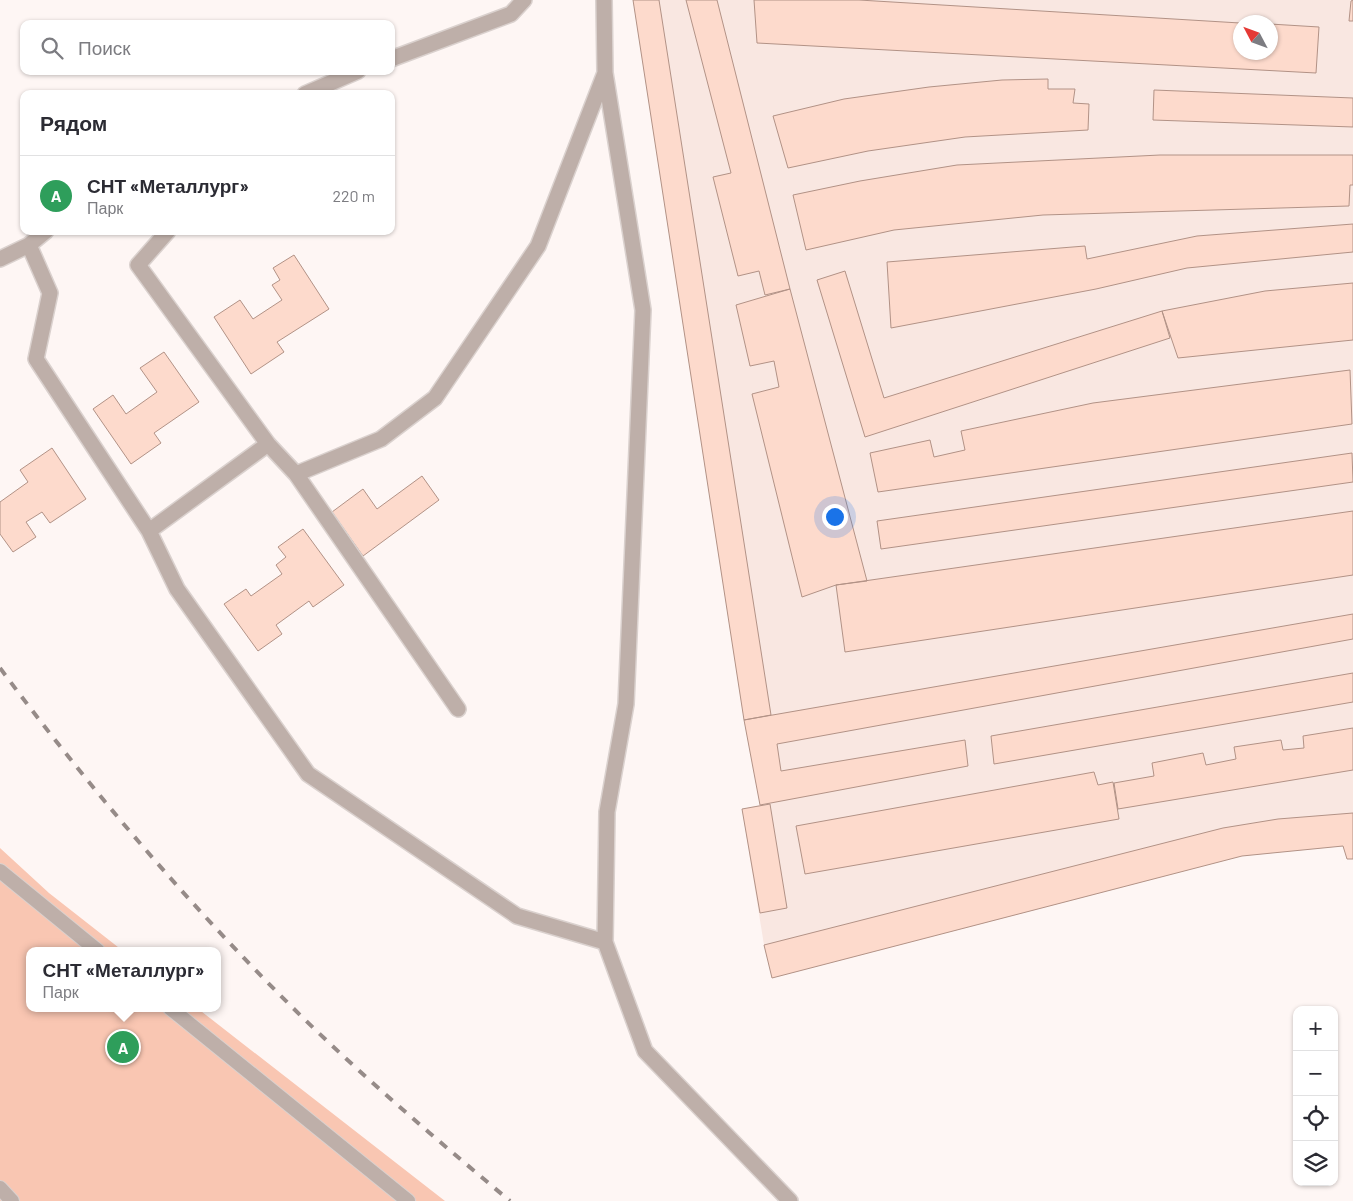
<!DOCTYPE html>
<html lang="ru">
<meta charset="utf-8">
<style>
:root{--surface:#fff;--page:#f2f2f3;--text:#2b2b33;--muted:#7c7c81;--line:#e1e1e2;--accent:#ea580c}
body{margin:0;font-family:Barlow,sans-serif;background:var(--page);color:var(--text)}
.controls{position:absolute;right:15px;bottom:15px;display:grid;overflow:hidden;border-radius:10px;box-shadow:0 1px 4px #0004}
.controls button{width:45px;height:45px;display:grid;place-items:center;padding:0;border:0;border-bottom:1px solid var(--line);background:var(--surface);color:var(--text);font:25px sans-serif}
.compass{position:absolute;left:1233px;top:15px;width:45px;height:45px;border-radius:50%;background:var(--surface);box-shadow:0 1px 4px #0004;rotate:311deg}
.you{position:absolute;left:834px;top:516px;width:18px;height:18px;margin:-12px;border:4px solid #fff;border-radius:50%;background:#1a73e8;box-shadow:0 0 0 8px #1a73e833}
.badge{display:grid;place-items:center;width:32px;height:32px;border-radius:50%;background:var(--accent);color:#fff;font-size:16px;font-weight:700}
.pin{position:absolute;translate:-50% -50%;border:2px solid #fff;box-shadow:0 1px 5px #0006}
.popup{position:absolute;left:26px;top:947px;width:195px;height:65px;box-sizing:border-box;display:grid;place-content:center;border-radius:10px;background:var(--surface);filter:drop-shadow(0 1px 4px #0005);font-size:16px;white-space:nowrap;color:var(--muted)}
.popup b{font-size:19px;color:var(--text)}
.popup::after{content:'';position:absolute;left:50%;top:100%;margin-left:-10px;border:10px solid transparent;border-top-color:var(--surface)}
.list{margin:0;padding:0;list-style:none}
h2{display:flex;justify-content:space-between;align-items:center;height:65px;margin:0;padding:0 20px;font-size:21px}
h2 small{font-size:16px;font-weight:400;color:var(--muted)}
.list li{display:grid;grid-template-columns:32px 1fr auto;gap:15px;align-items:center;box-sizing:border-box;height:80px;padding:0 20px;border-top:1px solid var(--line)}
.list b{display:block;font-size:19px;white-space:nowrap}
.list p{margin:0;font-size:16px;white-space:nowrap;color:var(--muted)}
.list em{font-size:16px;font-style:normal;color:var(--muted)}
.icon{flex:none;width:28px;height:28px;fill:none;stroke:currentColor;stroke-width:2;stroke-linecap:round;stroke-linejoin:round}
.map{position:relative;flex:none;width:1353px;height:1201px;overflow:hidden}
.search{position:absolute;background:var(--surface);box-shadow:0 1px 4px #0004;left:20px;top:20px;width:375px;height:55px;display:flex;align-items:center;gap:12px;box-sizing:border-box;padding:0 18px;border-radius:10px;color:var(--muted);font-size:19px}
.panel{position:absolute;background:var(--surface);box-shadow:0 1px 4px #0004;left:20px;top:90px;width:375px;height:145px;border-radius:10px}
.map>svg:first-child{display:block}
</style>
<div class="map">
<svg width="1353" height="1201" viewBox="0 0 1353 1201">
<rect width="100%" height="100%" fill="#fef6f4"/>
<path fill="#f9e7e1" fill-rule="evenodd" d="M633,0H1353V859H1347L1343,846L1242,856L772,978L764,945L742,809L760,805L744,720ZM1240,22H1270V52H1240Z"/>
<path fill="#f9c6b2" d="M0,848L49,893L123,951H29V1008H197L445,1201H0Z"/>
<path fill="#fddacc" stroke="#b29286" d="M633,0H659L771,715L744,720Z
M686,0H717L790,289L765,295L759,271L738,276L713,177L731,173Z
M754,0H859L1240,23V52H1270V24L1319,27L1316,73L757,43Z
M1353,0V21H1349L1351,1Z
M1048,79V89H1075L1073,103L1089,104L1088,130L965,137L868,151L788,168L773,116L844,99L929,87L1002,80Z
M1154,90L1353,98V127L1153,120Z
M1160,155H1353V185H1350L1349,206L1043,215L894,230L806,250L793,195L860,181L957,165Z
M1353,224V252L1187,268L1096,289L891,328L887,262L1085,246L1087,259L1197,236Z
M294,255L329,309L277,342L284,352L251,374L214,317L240,300L253,319L282,300L272,285L280,280L273,268Z
M845,271L884,398L1162,311L1170,338L865,437L817,280Z
M1353,283V340L1178,358L1162,311L1265,291Z
M790,289L867,581L836,585L802,597L752,394L779,387L774,361L750,366L736,305Z
M164,352L199,402L154,433L161,443L131,464L93,409L113,395L126,414L157,392L140,368Z
M1350,370L1352,424L878,492L870,453L930,440L934,457L965,450L961,431L1093,403Z
M52,448L86,499L50,523L42,512L26,522L36,537L13,552L0,534V502L28,482L20,470Z
M1352,453L1353,482L881,549L877,521Z
M422,476L439,500L363,556L332,512L363,489L377,509Z
M1353,511V575L845,652L836,585Z
M303,529L344,585L313,607L309,601L276,625L282,634L258,651L224,604L246,589L251,596L282,574L276,565L286,557L278,547Z
M1353,614V639L777,744L781,771L965,740L968,766L760,805L744,720Z
M1353,673V702L994,764L991,736Z
M1353,728V770L1118,809L1114,783L1154,776L1152,763L1203,753L1206,765L1236,759L1234,747L1281,740L1283,750L1304,748L1303,736Z
M1094,772L1098,785L1113,782L1119,819L805,874L796,826Z
M770,804L787,908L760,913L742,809Z
M1353,813V859H1347L1343,846L1242,856L772,978L764,945L1223,828L1278,819Z"/>
<g fill="none" stroke-linecap="round" stroke-linejoin="round">
<g stroke="#dad1ce" stroke-width="16">
<path id="lane" d="M0,871L98,951
M170,1008L408,1201
M0,1188L12,1201"/>
</g>
<g stroke="#dad1ce" stroke-width="18">
<path id="street" d="M604,0L605,73L643,310L626,704L607,812L605,942L645,1051L790,1201
M391,59L511,14L524,0
M305,94L358,71
M168,231L138,265L268,444L296,474L458,709
M29,245L50,293L36,359L149,531L177,589L308,774L517,916L605,942
M0,259L29,245L46,231
M296,474L381,439L435,398L538,246L605,73
M149,531L268,444"/>
</g>
<use href="#lane" stroke="#beafa9" stroke-width="14"/>
<use href="#street" stroke="#beafa9" stroke-width="15"/>
<path stroke="#968b88" stroke-width="4" stroke-dasharray="9 9" stroke-linecap="butt" d="M0,668C85,782 177,891 277,992C350,1066 430,1134 510,1201"/>
</g>
</svg>
<div class="controls">
<button>+</button>
<button>−</button>
<button><svg class="icon" aria-label="locate" viewBox="0 0 24 24"><circle cx="12" cy="12" r="6"/><path d="M12 2v4M12 18v4M2 12h4M18 12h4"/></svg></button>
<button><svg class="icon" aria-label="layers" viewBox="0 0 24 24"><path d="M12 4l9 5-9 5-9-5zM3 14l9 5 9-5"/></svg></button>
</div>
<svg class="compass" viewBox="-18 -18 36 36"><path d="M0-13l5 13h-10z" fill="#e53935"/><path d="M0 13l5-13h-10z" fill="#7c7c81"/></svg>
<div class="you"></div>
<div class="pin badge" style="left:123px;top:1047px;background:#2e9e5b">A</div>
<div class="popup"><b>СНТ «Металлург»</b>Парк</div>
<div class="search"><svg class="icon" aria-label="search" viewBox="0 0 24 24"><circle cx="10" cy="10" r="6"/><path d="M15 15l6 6"/></svg>Поиск</div>
<section class="panel">
<h2>Рядом<small></small></h2>
<ul class="list">
<li><span class="badge" style="background:#2e9e5b">A</span><div><b>СНТ «Металлург»</b><p>Парк</p></div><em>220 m</em></li>
</ul>
</section>
</div>
